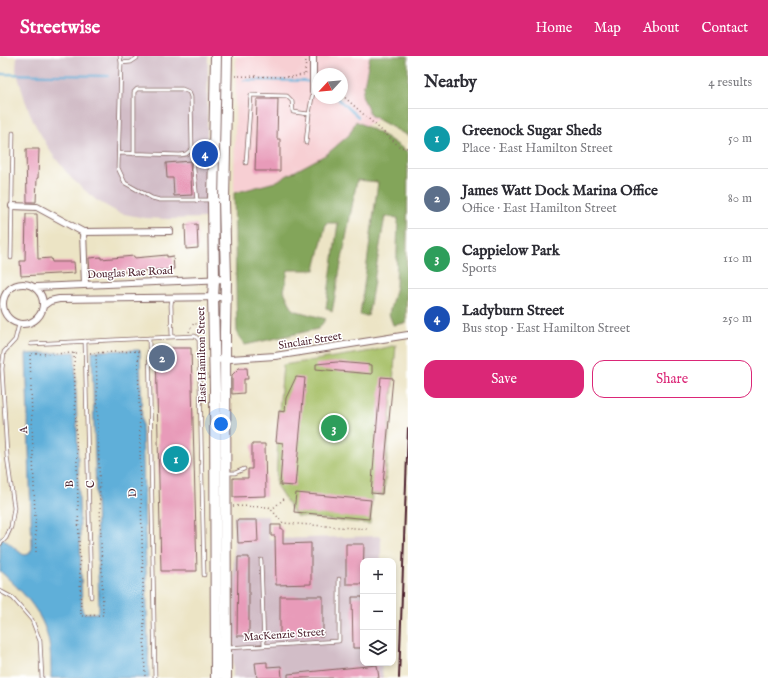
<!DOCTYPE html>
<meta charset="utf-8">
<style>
:root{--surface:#fff;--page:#f7f7f7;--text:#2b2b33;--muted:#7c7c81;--line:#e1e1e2;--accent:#db2777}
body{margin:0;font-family:"IM FELL English",serif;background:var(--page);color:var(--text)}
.controls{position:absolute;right:12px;bottom:12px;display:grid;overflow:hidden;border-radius:8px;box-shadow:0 2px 6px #0003}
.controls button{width:36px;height:36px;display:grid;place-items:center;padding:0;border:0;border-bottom:1px solid var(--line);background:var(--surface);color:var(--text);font:20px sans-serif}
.compass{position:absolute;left:312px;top:12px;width:36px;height:36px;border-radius:50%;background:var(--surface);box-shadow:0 2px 6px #0003;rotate:244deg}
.you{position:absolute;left:221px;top:368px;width:14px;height:14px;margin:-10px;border:3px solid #fff;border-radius:50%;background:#1a73e8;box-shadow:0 0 0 6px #1a73e833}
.badge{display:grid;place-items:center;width:26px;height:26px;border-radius:50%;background:var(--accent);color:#fff;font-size:13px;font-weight:700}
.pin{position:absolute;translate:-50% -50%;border:2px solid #fff;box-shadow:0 1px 4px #0006}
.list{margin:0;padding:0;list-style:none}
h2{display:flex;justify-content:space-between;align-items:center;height:52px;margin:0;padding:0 16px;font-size:17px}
h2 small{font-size:13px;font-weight:400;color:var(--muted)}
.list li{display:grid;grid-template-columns:26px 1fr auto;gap:12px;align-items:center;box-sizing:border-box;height:60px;padding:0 16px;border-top:1px solid var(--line)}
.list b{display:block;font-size:15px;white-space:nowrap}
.list p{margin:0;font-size:13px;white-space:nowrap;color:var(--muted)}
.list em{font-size:13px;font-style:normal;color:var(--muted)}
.actions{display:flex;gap:8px;padding:12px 16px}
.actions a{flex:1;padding:9px 0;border:1px solid var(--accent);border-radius:12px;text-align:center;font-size:14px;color:var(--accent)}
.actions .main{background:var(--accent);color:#fff}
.icon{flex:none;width:22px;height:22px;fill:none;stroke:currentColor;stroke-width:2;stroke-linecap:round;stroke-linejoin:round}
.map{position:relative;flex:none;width:408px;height:622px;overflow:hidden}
header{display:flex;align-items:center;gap:24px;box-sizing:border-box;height:56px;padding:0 20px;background:var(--accent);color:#fff}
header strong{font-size:19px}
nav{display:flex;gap:22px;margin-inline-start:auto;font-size:14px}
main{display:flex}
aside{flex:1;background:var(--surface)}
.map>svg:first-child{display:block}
</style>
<header>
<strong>Streetwise</strong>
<nav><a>Home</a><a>Map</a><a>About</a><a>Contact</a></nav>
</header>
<main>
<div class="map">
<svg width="408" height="622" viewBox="0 0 408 622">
<rect width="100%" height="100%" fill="#fff"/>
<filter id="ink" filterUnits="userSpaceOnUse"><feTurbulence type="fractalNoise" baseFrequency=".025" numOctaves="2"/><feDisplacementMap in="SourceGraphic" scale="8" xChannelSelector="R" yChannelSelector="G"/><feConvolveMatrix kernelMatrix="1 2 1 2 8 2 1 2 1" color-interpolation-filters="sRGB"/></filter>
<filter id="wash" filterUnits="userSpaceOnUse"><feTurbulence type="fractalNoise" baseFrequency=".012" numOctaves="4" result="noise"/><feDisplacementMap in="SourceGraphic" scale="16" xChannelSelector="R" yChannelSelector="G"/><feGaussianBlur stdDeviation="0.9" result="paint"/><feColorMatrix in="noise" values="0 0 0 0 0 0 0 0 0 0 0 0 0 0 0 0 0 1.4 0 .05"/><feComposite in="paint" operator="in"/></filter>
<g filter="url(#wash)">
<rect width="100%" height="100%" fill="#ece4c5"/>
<path fill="#f7cfd3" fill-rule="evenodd" d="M236,0H370L362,39L378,63L349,79L327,98L275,126L234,137ZM318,18H342V42H318Z"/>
<path fill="#d2bdc7" d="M17,0H208L206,162L168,163L145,162L119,157L96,144L72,123L52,98L33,65L25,44L16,14Z
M234,460H268L269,483L381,480V505H363V607H381L383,622H233Z"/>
<path fill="#a4be64" stroke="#776e48" d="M396,289L384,439L372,438L370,468L296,460L276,429L279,356L283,309L372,295Z"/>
<path fill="#83a55a" stroke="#666242" d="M370,0H408V80L370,59L362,39Z
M356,65L386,81L408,96L406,267L393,269L389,258L396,230L398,162L385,160L368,260L360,259L378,126L357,124L332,256L326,252L338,167H326L315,214H288L284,235L293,254L326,263L318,273L245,289L237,278L234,137L275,126L327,98L349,79Z"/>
<path fill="#5eafd9" stroke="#546782" d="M139,294L140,295L149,622H51C51,613 51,603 50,594C46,558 25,538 0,515V480L22,498L25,499L29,498L32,493L26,298L75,296L82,554L84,557H96L99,554L92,295Z"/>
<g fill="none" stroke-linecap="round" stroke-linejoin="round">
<path stroke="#5eafd9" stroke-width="2" d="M0,18L109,20
M244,24L304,25L318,27
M337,42L358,61"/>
</g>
<g id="blocks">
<path fill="#e89bb9" d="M257,43H278L277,83H280V115H255Z
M26,93H39L38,122H37L36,146H27Z
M190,105L192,139L174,140L173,122H167L166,107Z
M26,158H37L38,203L51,202L52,206H74L75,217L21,220L20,205H25Z
M197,168L198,192L186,193L185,169Z
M167,199V201L173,200L174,213L124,216L123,214L90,217L89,202L101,201V203L134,200V202Z
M156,292H191L197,515H161Z
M337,306L372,309V318L316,313V308Z
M239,312H247L248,323H244V337L232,338V319Z
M296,321L305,322L295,430L280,429L283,387L276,386L279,355L285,356L286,342Z
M381,321L393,322L382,438L371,437Z
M252,388H265L266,440L233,441V422H248V413H252Z
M296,437L371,444L369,463L294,456Z
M237,464H257L258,486L238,487Z
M271,469H281V473H283V488L311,487V528L276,529L275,480H271Z
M346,488H364L363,528H346Z
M238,501H249V580H237Z
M280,540H323V580H280Z
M352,541H363V592H353Z
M267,606V611L281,610L282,622H257L255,607Z
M377,609L379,622H288V618Z"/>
</g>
</g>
<g filter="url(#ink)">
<use href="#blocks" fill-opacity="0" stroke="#836461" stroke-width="1"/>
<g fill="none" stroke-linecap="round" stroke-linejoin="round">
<g stroke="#836461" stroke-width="4.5">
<path id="service" d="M120,0L121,7L131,6L137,2V0
M121,7L118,112L125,127L152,142L160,144H223
M306,87L309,58
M192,93L197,145
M119,97L180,99L186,98L192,93L191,41L189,36L182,33H137L134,36V98
M246,107L251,39L287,40L292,45L293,56L309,58L313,36
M11,202L13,77
M172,281L195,280L199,284L204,519
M149,282L155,622
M85,285L91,541
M31,288L172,281L171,249L172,242
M228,417H235L244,413
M0,488L6,482L11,471L14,452L7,400L2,313L4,296L15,284L19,268
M261,504L264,590
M0,535L13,542L32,564L40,585L42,622
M227,592L339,585V523"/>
</g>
<g stroke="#836461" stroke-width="8">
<path id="minor" d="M313,36V0
M12,150L37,151L83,176L170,175
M83,176L85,229
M3 248a20 20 0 1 1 40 0a20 20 0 1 1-40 0Z
M36,231L226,223
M43,250L50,245L59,243L225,241
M215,304L275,300L408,279"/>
</g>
<g stroke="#836461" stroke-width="12">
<path id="trunk" d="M216,622L215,335L213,241L214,224L213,145L216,0
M226,622L225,276L226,223L224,144L227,0"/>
</g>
<path stroke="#836461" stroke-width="1.5" stroke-dasharray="1 3" stroke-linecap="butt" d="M305,18L306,2
M235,20L292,21L307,18
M342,39L400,91L408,92
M189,276L194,267L205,272
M74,297L81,560L103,559L96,296
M90,297L138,295L145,622
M233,450L269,451L283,467L368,473
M271,454L285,442
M36,496L30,298L80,297"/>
<use href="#service" stroke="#fff" stroke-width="3"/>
<use href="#minor" stroke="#fff" stroke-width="6"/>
<use href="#trunk" stroke="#fff" stroke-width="10"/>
<path stroke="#4a1f2b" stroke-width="2" d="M399,622L408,372"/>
</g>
</g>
<g text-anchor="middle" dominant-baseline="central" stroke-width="3" stroke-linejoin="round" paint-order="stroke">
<g font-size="11" fill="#4a1f2b" stroke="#fff">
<text transform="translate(130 217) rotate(-3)">Douglas Rae Road</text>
<text transform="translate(310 285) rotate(-9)">Sinclair Street</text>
<text transform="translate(202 299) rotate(-91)">East Hamilton Street</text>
<text transform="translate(24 374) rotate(-92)">A</text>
<text transform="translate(70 428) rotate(-91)">B</text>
<text transform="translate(91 428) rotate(-91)">C</text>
<text transform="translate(133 437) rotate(-91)">D</text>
<text transform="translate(284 579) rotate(-4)">MacKenzie Street</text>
</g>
</g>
</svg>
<div class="controls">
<button>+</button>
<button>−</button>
<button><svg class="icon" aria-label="layers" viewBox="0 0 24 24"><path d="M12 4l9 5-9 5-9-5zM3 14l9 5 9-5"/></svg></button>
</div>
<svg class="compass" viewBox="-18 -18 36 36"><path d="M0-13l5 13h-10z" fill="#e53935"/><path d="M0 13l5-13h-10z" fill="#7c7c81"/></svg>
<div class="you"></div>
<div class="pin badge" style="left:176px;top:403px;background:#0f9aa8">1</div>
<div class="pin badge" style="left:162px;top:302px;background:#5c6f8a">2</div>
<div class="pin badge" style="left:334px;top:372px;background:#2e9e5b">3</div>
<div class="pin badge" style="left:205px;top:98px;background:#1a4fb4">4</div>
</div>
<aside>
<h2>Nearby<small>4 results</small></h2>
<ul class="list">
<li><span class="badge" style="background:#0f9aa8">1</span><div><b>Greenock Sugar Sheds</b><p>Place · East Hamilton Street</p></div><em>50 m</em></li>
<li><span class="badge" style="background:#5c6f8a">2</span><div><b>James Watt Dock Marina Office</b><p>Office · East Hamilton Street</p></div><em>80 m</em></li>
<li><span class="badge" style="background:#2e9e5b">3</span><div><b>Cappielow Park</b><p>Sports</p></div><em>110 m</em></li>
<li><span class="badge" style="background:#1a4fb4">4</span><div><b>Ladyburn Street</b><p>Bus stop · East Hamilton Street</p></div><em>250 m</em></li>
</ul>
<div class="actions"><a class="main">Save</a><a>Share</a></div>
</aside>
</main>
